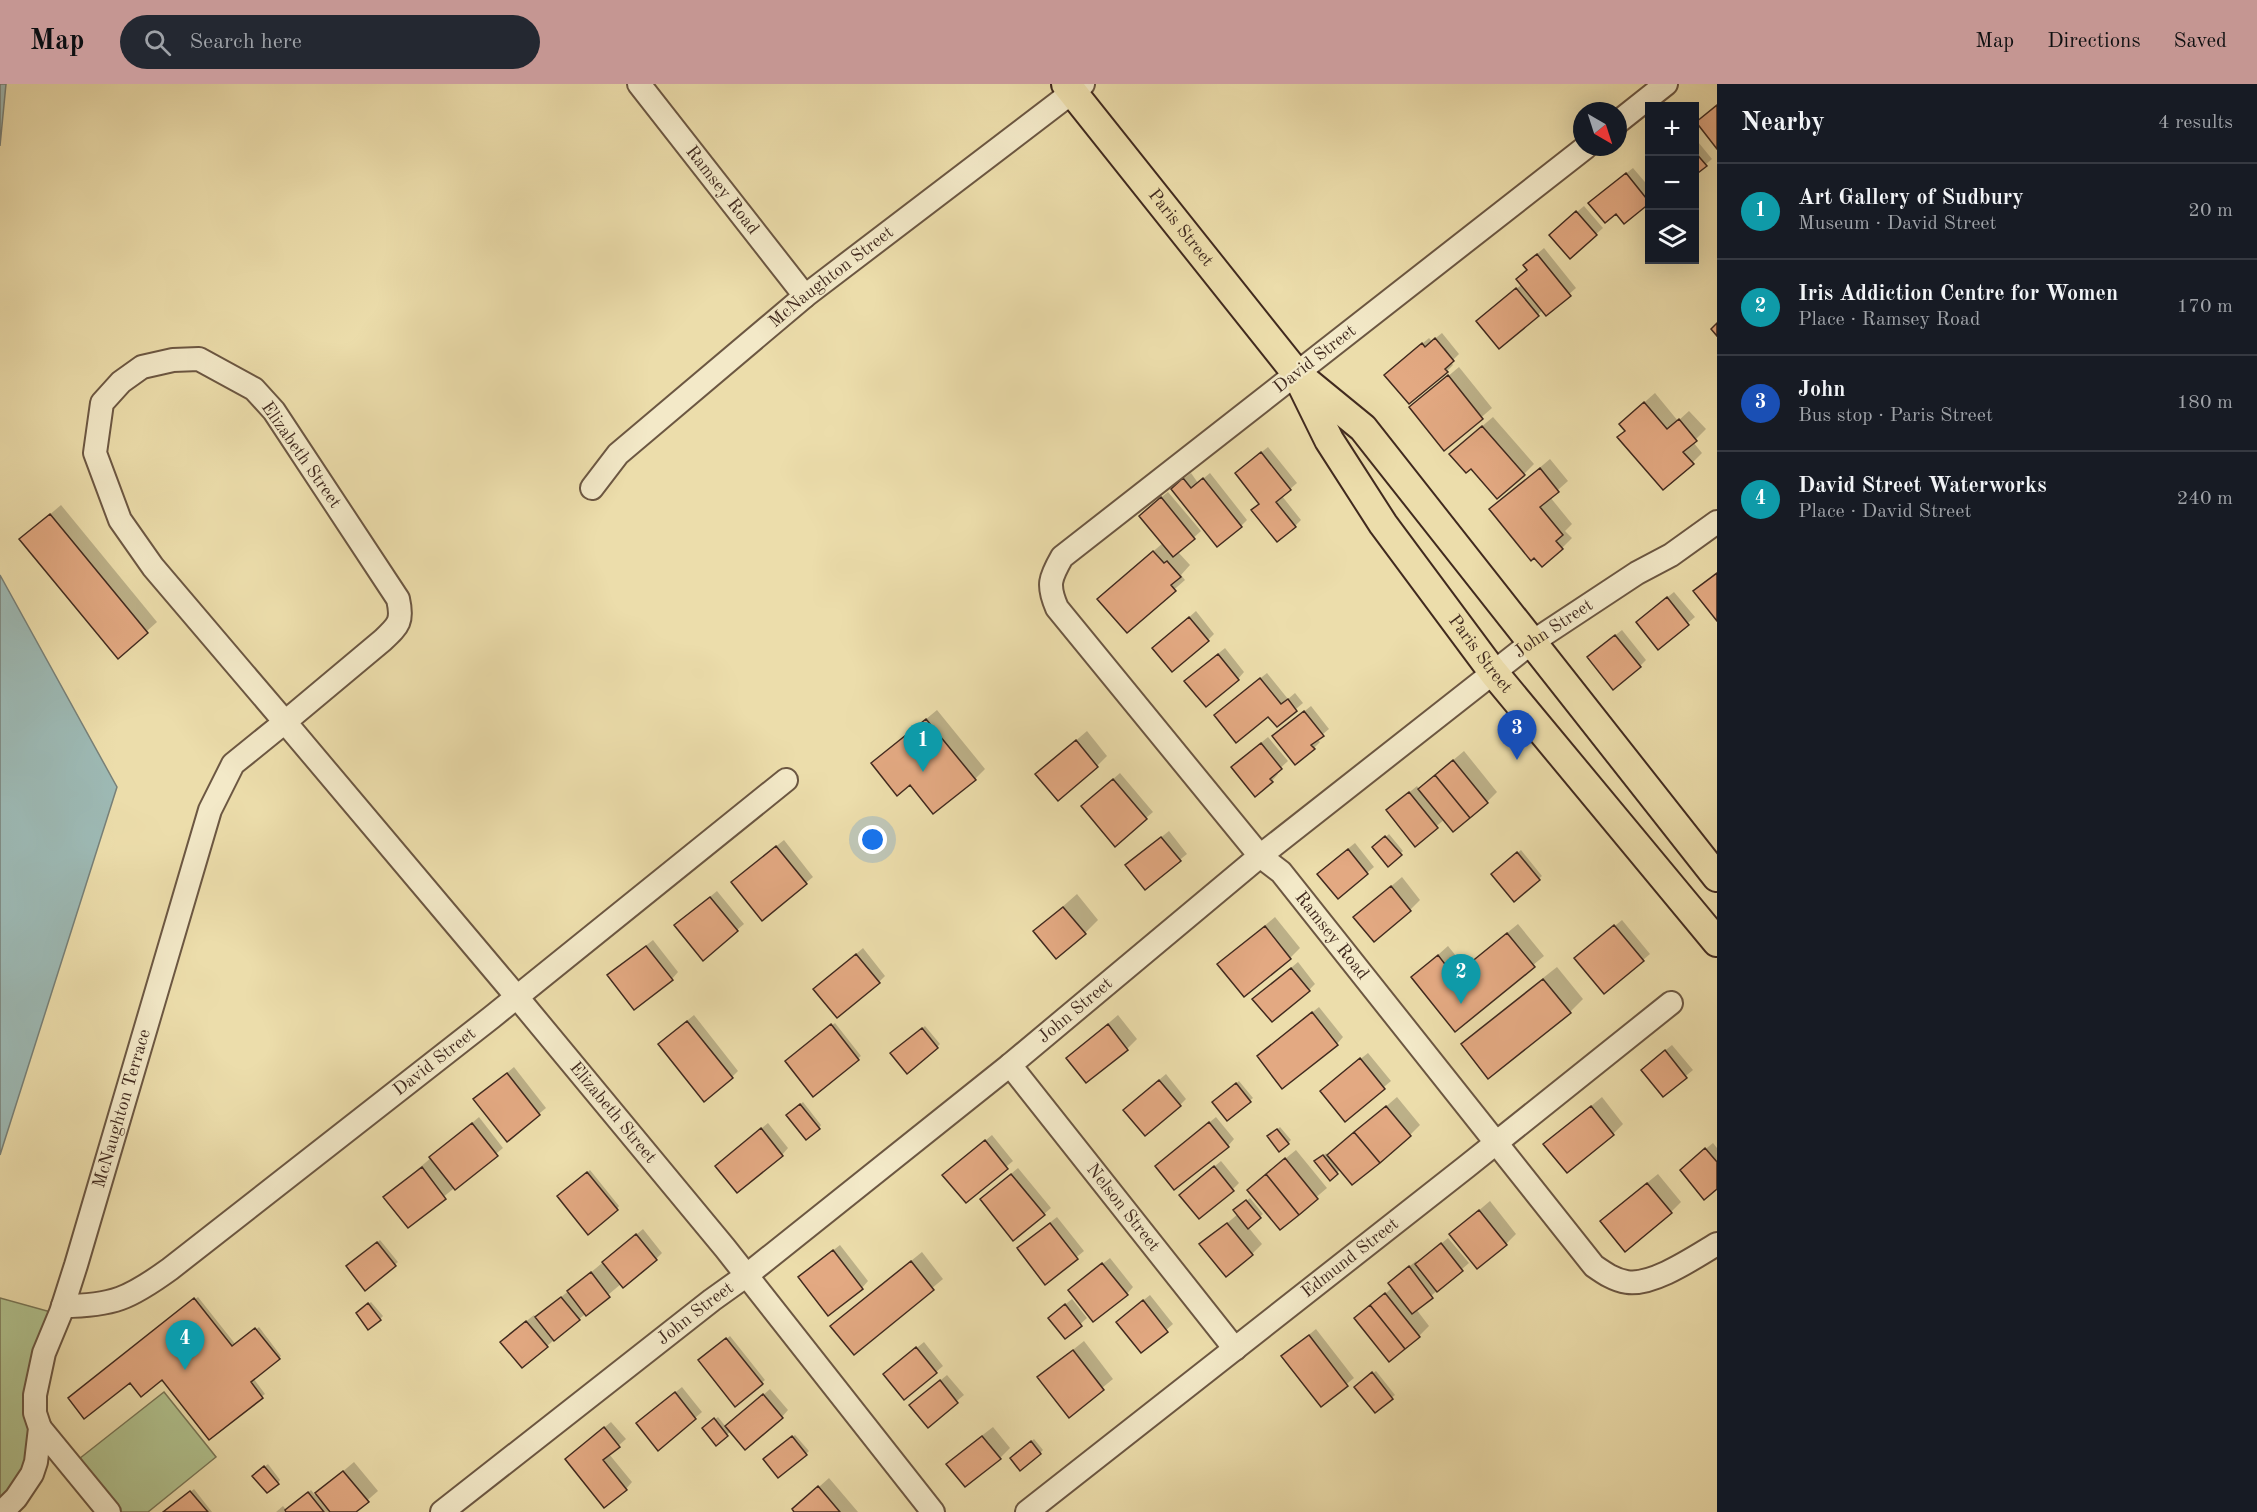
<!DOCTYPE html>
<meta charset="utf-8">
<style>
:root{--surface:#171b24;--page:#242831;--text:#f1f3f6;--muted:#9ea1a6;--line:#363941;--accent:#c59692}
body{margin:0;font-family:"Old Standard TT",serif;background:var(--page);color:var(--text)}
.controls{position:absolute;right:18px;top:18px;display:grid;overflow:hidden;border-radius:0px;box-shadow:0 6px 24px #0002}
.controls button{width:54px;height:54px;display:grid;place-items:center;padding:0;border:0;border-bottom:2px solid var(--line);background:var(--surface);color:var(--text);font:30px sans-serif}
.compass{position:absolute;left:1573px;top:18px;width:54px;height:54px;border-radius:50%;background:var(--surface);box-shadow:0 6px 24px #0002;rotate:141deg}
.you{position:absolute;left:873px;top:756px;width:21px;height:21px;margin:-15px;border:4px solid #fff;border-radius:50%;background:#1a73e8;box-shadow:0 0 0 9px #1a73e833}
.badge{display:grid;place-items:center;width:39px;height:39px;border-radius:50%;background:var(--accent);color:#fff;font-size:20px;font-weight:700}
.pin{position:absolute;translate:-50% -50px;filter:drop-shadow(0 2px 3px #0008)}
.pin::after{content:'';position:absolute;top:32px;width:21px;height:18px;background:inherit;clip-path:polygon(0 0,100% 0,50% 100%)}
.list{margin:0;padding:0;list-style:none}
h2{display:flex;justify-content:space-between;align-items:center;height:78px;margin:0;padding:0 24px;font-size:26px}
h2 small{font-size:20px;font-weight:400;color:var(--muted)}
.list li{display:grid;grid-template-columns:39px 1fr auto;gap:18px;align-items:center;box-sizing:border-box;height:96px;padding:0 24px;border-top:2px solid var(--line)}
.list b{display:block;font-size:22px;white-space:nowrap}
.list p{margin:0;font-size:20px;white-space:nowrap;color:var(--muted)}
.list em{font-size:20px;font-style:normal;color:var(--muted)}
.icon{flex:none;width:33px;height:33px;fill:none;stroke:currentColor;stroke-width:2;stroke-linecap:round;stroke-linejoin:round}
.map{position:relative;flex:none;width:1717px;height:1428px;overflow:hidden}
header{display:flex;align-items:center;gap:36px;box-sizing:border-box;height:84px;padding:0 30px;background:var(--accent);color:#111}
header strong{font-size:28px}
nav{display:flex;gap:33px;margin-inline-start:auto;font-size:21px}
.search{width:420px;height:54px;background:var(--page);display:flex;align-items:center;gap:15px;box-sizing:border-box;padding:0 21px;border-radius:33px;color:var(--muted);font-size:22px}
main{display:flex}
aside{flex:1;background:var(--surface)}
.map>svg:first-child{display:block}
</style>
<header>
<strong>Map</strong>
<div class="search"><svg class="icon" aria-label="search" viewBox="0 0 24 24"><circle cx="10" cy="10" r="6"/><path d="M15 15l6 6"/></svg>Search here</div>
<nav><a>Map</a><a>Directions</a><a>Saved</a></nav>
</header>
<main>
<div class="map">
<svg width="1717" height="1428" viewBox="0 0 1717 1428">
<rect width="100%" height="100%" fill="#ecddab"/>
<filter id="stains"><feTurbulence type="fractalNoise" baseFrequency=".00333" numOctaves="4"/><feColorMatrix values="0 0 0 0 .2 0 0 0 0 .09 0 0 0 0 .02 0 0 0 .5 -.17"/></filter>
<radialGradient id="worn" r=".72"><stop offset=".6" stop-color="#630" stop-opacity="0"/><stop offset="1" stop-color="#630" stop-opacity=".3"/></radialGradient>
<path fill="#b1c28e" stroke="#797656" stroke-width="1.5" d="M0,1214L58,1230L43,1268L41,1348L0,1428Z
M164,1308L216,1373L148,1428H107L70,1382Z"/>
<path fill="#9db9b4" stroke="#788078" stroke-width="1.5" d="M0,0H6L0,62Z
M0,491L117,703L0,1071Z"/>
<path fill="#0003" d="M1694,53L1712,75L1694,90Z
M1633,84L1650,104V117L1624,138L1616,128L1597,112Z
M1584,122L1603,144L1570,173L1557,145Z
M1544,164L1576,204L1546,230L1543,225L1538,231L1478,237L1522,200L1531,175Z
M1442,249L1459,270L1451,278L1453,281L1447,287L1393,284L1429,254L1432,257Z
M1459,283L1492,324L1445,365L1411,323Z
M1655,309L1678,337L1689,327L1706,345L1693,358L1702,369L1692,379L1626,346L1631,330Z
M1493,333L1534,380L1524,390L1461,360Z
M1268,363L1297,399L1282,412L1301,436L1295,442L1261,419L1243,383Z
M1550,375L1568,397L1550,413L1572,440L1565,447L1572,454L1562,464L1491,425Z
M1191,389L1198,399L1210,389L1247,436L1241,442L1179,398Z
M1168,408L1201,447L1178,468L1190,481L1181,491L1185,496L1127,547L1109,505L1163,459L1147,425Z
M61,421L157,538L118,573L21,455Z
M1674,508L1695,533L1658,564L1644,532Z
M1196,527L1214,550L1208,556L1154,564Z
M1622,546L1646,576L1640,582L1595,567Z
M1225,564L1244,588L1238,595L1193,590Z
M1267,589L1288,615L1295,609L1303,619L1277,641L1269,631L1222,625Z
M1311,622L1329,645L1317,655L1320,658L1314,664L1281,646Z
M937,626L985,685L975,695L910,699L873,679Z
M1087,647L1107,672L1097,682L1037,690Z
M1268,653L1288,677L1276,688L1278,690L1272,697L1255,710L1239,677Z
M1464,667L1497,708L1487,718L1445,735L1415,760L1395,720L1417,702L1419,705Z
M1120,689L1153,728L1146,734L1089,716Z
M1169,747L1187,770L1145,804L1134,775Z
M1389,750L1403,767L1388,781L1374,764Z
M784,756L813,793L762,835L739,792Z
M1355,759L1374,783L1338,813L1325,783Z
M1521,766L1542,792L1514,816L1495,787Z
M1402,793L1420,816L1410,826L1355,833Z
M717,807L744,840L737,846L683,835Z
M1077,810L1098,836L1085,849L1035,847Z
M1275,833L1300,864L1290,874L1219,880Z
M1622,836L1650,870L1643,876L1583,868Z
M1518,840L1544,872L1455,945L1413,893L1448,862L1465,883Z
M653,856L678,888L672,895L616,885Z
M863,864L885,892L879,898L815,905Z
M1298,878L1315,900L1309,906L1261,909Z
M1557,883L1583,915L1570,928L1463,961L1476,947Z
M1319,923L1343,953L1337,960L1265,966Z
M694,931L738,987L732,993L666,954Z
M1118,931L1137,955L1127,965L1068,974Z
M835,939L861,972L813,1011L789,974Z
M925,942L940,960L937,963L895,966Z
M1672,961L1693,986L1663,1011L1649,979Z
M1368,969L1391,997L1345,1036L1328,1001Z
M514,983L546,1024L507,1056L482,1009Z
M1166,990L1186,1015L1180,1021L1132,1019Z
M1239,997L1253,1014L1227,1035L1216,1015Z
M1397,1013L1420,1041L1410,1051L1341,1085L1330,1095L1316,1078L1326,1069L1328,1072Z
M1602,1013L1623,1040L1613,1050L1545,1060Z
M803,1018L821,1041L819,1044L791,1028Z
M479,1033L503,1064L408,1142L385,1113Z
M1216,1033L1234,1055L1228,1062L1163,1076Z
M768,1039L788,1064L782,1071L717,1082Z
M1280,1043L1291,1056L1288,1059L1272,1050Z
M992,1051L1013,1077L966,1117L951,1085Z
M1713,1059L1717,1064V1103L1688,1079Z
M1296,1066L1327,1104L1280,1144L1259,1096Z
M1221,1077L1239,1099L1233,1105H1187Z
M1018,1084L1051,1124L1044,1130L988,1109Z
M590,1086L619,1122L617,1125L562,1110Z
M1658,1090L1681,1118L1671,1128L1612,1127Z
M1250,1114L1263,1130L1248,1143L1262,1160L1252,1170L1201,1161L1238,1130V1124Z
M1490,1117L1516,1150L1506,1160L1451,1150Z
M1057,1133L1084,1167L1045,1199L1025,1158Z
M643,1145L662,1169L656,1175L621,1200L547,1262L509,1251L534,1231L536,1234Z
M1448,1154L1469,1179L1416,1225L1429,1242L1419,1252L1356,1234L1393,1203L1396,1193L1416,1177L1418,1179Z
M380,1156L398,1178L365,1205L350,1180Z
M840,1161L868,1197L862,1204L807,1187Z
M922,1168L943,1195L854,1269L842,1233Z
M1110,1174L1133,1203L1127,1210L1077,1200Z
M1150,1211L1173,1240L1142,1267L1125,1231Z
M198,1213L236,1261L259,1243L281,1272L253,1294L265,1310L210,1354L163,1294L130,1297L73,1312Z
M1072,1215L1087,1234L1066,1253L1057,1227Z
M371,1218L383,1232L380,1235L360,1227Z
M1316,1245L1354,1294L1321,1321L1290,1266Z
M730,1252L765,1296L736,1321L703,1274Z
M1084,1257L1113,1295L1069,1331L1039,1293Z
M924,1258L943,1282L936,1288L892,1284Z
M1376,1287L1395,1311L1375,1327L1359,1300Z
M947,1291L964,1311L928,1341L918,1315Z
M682,1303L702,1328L695,1334L644,1333Z
M770,1305L788,1326L782,1333L731,1347L716,1360L707,1342L718,1333L726,1343Z
M611,1338L626,1355L609,1370L632,1398L626,1405L573,1369Z
M993,1343L1010,1364L1000,1374L958,1370Z
M795,1351L809,1367L806,1370L768,1372Z
M1034,1355L1043,1366L1040,1369L1014,1371Z
M354,1378L378,1407L354,1428H276L283,1422L287,1427L311,1406L315,1411Z
M268,1380L280,1396L278,1399L257,1389Z
M829,1394L858,1428H796L794,1425Z
M194,1405L212,1428H165L166,1427Z"/>
<path fill="#e3a982" stroke="#412a1f" stroke-width="1.5" d="M1717,21V65L1696,38Z
M1694,67L1707,82L1694,92Z
M1626,89L1650,119L1624,140L1616,130L1605,139L1588,119Z
M1576,127L1597,151L1570,175L1549,151Z
M1537,170L1571,212L1546,232L1516,195L1527,186L1523,181Z
M1516,204L1539,232L1499,265L1476,237Z
M1717,239V252L1711,245Z
M1435,254L1454,277L1445,285L1448,288L1409,320L1384,291L1422,259L1425,263Z
M1448,291L1483,335L1444,367L1409,323Z
M1644,318L1667,345L1679,335L1697,357L1683,368L1694,380L1663,406L1617,353L1625,347L1619,340Z
M1482,342L1525,391L1497,415L1471,385L1466,389L1449,370Z
M1261,368L1291,406L1276,418L1296,443L1277,458L1251,426L1259,420L1235,389Z
M1540,384L1559,408L1540,423L1563,451L1556,457L1563,465L1542,483L1534,474L1531,477L1489,425Z
M1183,394L1191,404L1203,394L1242,443L1217,463L1171,405Z
M1161,413L1195,455L1173,473L1139,432Z
M50,430L148,549L118,575L19,455Z
M1153,467L1164,479L1167,477L1181,493L1171,501L1176,507L1127,549L1097,515Z
M1717,489V537L1693,507Z
M1667,513L1689,541L1658,566L1636,538Z
M1189,533L1209,557L1172,588L1152,564Z
M1615,551L1641,583L1613,606L1587,573Z
M1218,570L1239,596L1206,623L1184,597Z
M1260,594L1281,620L1288,615L1297,627L1277,643L1268,633L1236,659L1214,631Z
M1304,627L1324,652L1311,661L1315,665L1295,681L1272,652Z
M926,635L976,696L933,730L910,701L897,712L871,679Z
M1076,656L1098,683L1058,717L1035,690Z
M1261,659L1282,685L1270,695L1273,698L1255,713L1231,683Z
M1453,676L1488,719L1470,734L1435,691Z
M1435,691L1470,734L1453,748L1418,705Z
M1113,695L1147,735L1115,763L1081,722Z
M1409,708L1438,744L1415,763L1386,726Z
M1385,752L1402,771L1388,783L1372,763Z
M1161,753L1181,777L1145,806L1125,781Z
M776,762L807,800L762,837L731,798Z
M1348,765L1368,790L1338,815L1317,790Z
M1517,768L1540,796L1514,818L1491,790Z
M1391,802L1411,827L1374,858L1353,833Z
M710,813L738,847L703,877L674,841Z
M1063,823L1086,850L1056,875L1033,847Z
M1614,841L1644,877L1604,910L1574,874Z
M1265,842L1291,875L1244,913L1217,880Z
M1507,849L1535,883L1455,948L1411,893L1438,871L1454,892Z
M646,862L673,896L634,926L607,891Z
M856,870L880,899L837,934L813,905Z
M1291,884L1310,907L1272,938L1252,915Z
M1543,895L1571,929L1488,995L1461,960Z
M1312,928L1338,961L1282,1005L1257,972Z
M687,937L733,994L704,1018L658,960Z
M831,940L859,976L813,1013L785,977Z
M1108,940L1128,966L1086,999L1066,974Z
M922,944L938,964L907,990L890,969Z
M1665,966L1687,994L1663,1013L1641,986Z
M1360,974L1385,1005L1345,1038L1320,1007Z
M507,989L540,1031L507,1058L473,1015Z
M1159,996L1181,1022L1145,1052L1123,1026Z
M1236,999L1251,1018L1227,1037L1212,1018Z
M800,1020L820,1045L806,1056L786,1031Z
M1386,1022L1411,1052L1380,1079L1354,1048Z
M1591,1022L1614,1051L1567,1089L1543,1060Z
M1209,1038L1229,1063L1174,1106L1155,1082Z
M472,1039L498,1072L455,1106L429,1073Z
M761,1044L783,1072L737,1109L715,1082Z
M1277,1045L1289,1060L1279,1068L1267,1052Z
M1354,1048L1380,1079L1352,1101L1327,1071Z
M985,1056L1008,1085L966,1119L942,1091Z
M1705,1064L1717,1078V1105L1704,1116L1680,1086Z
M1323,1071L1338,1090L1330,1097L1314,1077Z
M1285,1074L1318,1115L1299,1131L1266,1090Z
M1214,1082L1234,1107L1199,1135L1179,1111Z
M422,1083L446,1115L408,1144L383,1113Z
M587,1088L618,1126L588,1151L557,1112Z
M1011,1090L1045,1131L1013,1157L980,1115Z
M1266,1090L1299,1131L1280,1146L1247,1106Z
M1647,1099L1672,1129L1625,1168L1600,1137Z
M1246,1116L1261,1134L1248,1145L1233,1126Z
M1479,1126L1507,1161L1477,1185L1449,1150Z
M1050,1139L1078,1175L1045,1201L1017,1164Z
M1227,1139L1253,1171L1226,1193L1199,1160Z
M636,1150L657,1176L623,1204L602,1178Z
M377,1158L396,1182L365,1207L346,1182Z
M1441,1159L1463,1187L1437,1208L1415,1180Z
M833,1166L863,1205L828,1232L798,1193Z
M911,1177L934,1206L854,1271L830,1242Z
M1102,1179L1128,1211L1093,1238L1068,1206Z
M1409,1182L1433,1214L1412,1230L1388,1199Z
M591,1188L610,1213L586,1232L567,1207Z
M1385,1209L1420,1253L1405,1265L1370,1221Z
M561,1213L580,1236L554,1257L535,1233Z
M194,1214L232,1262L255,1244L280,1275L251,1298L263,1314L209,1356L162,1296L141,1313L130,1299L84,1335L68,1314Z
M1143,1216L1168,1248L1141,1269L1116,1238Z
M368,1219L381,1236L368,1246L356,1229Z
M1065,1220L1082,1242L1065,1255L1048,1234Z
M1370,1221L1405,1265L1389,1278L1354,1234Z
M526,1237L548,1263L522,1284L500,1258Z
M1309,1251L1348,1302L1321,1323L1281,1272Z
M726,1254L763,1300L735,1323L698,1276Z
M916,1263L937,1289L904,1316L883,1290Z
M1073,1266L1104,1306L1069,1334L1037,1293Z
M1372,1288L1393,1315L1375,1329L1354,1303Z
M940,1296L958,1319L928,1344L909,1321Z
M675,1308L696,1335L658,1367L636,1339Z
M763,1310L783,1334L745,1366L725,1342Z
M714,1334L728,1352L716,1362L702,1344Z
M604,1343L620,1363L603,1376L627,1406L604,1424L565,1375Z
M792,1352L807,1371L778,1394L763,1375Z
M982,1352L1001,1375L965,1403L946,1380Z
M1031,1357L1041,1370L1020,1387L1010,1374Z
M264,1382L279,1400L267,1409L252,1392Z
M343,1387L369,1418L356,1428H330L315,1409Z
M818,1402L840,1428H794L792,1425Z
M190,1407L208,1428H163Z
M308,1408L324,1428H286L285,1426Z"/>
<g fill="none" stroke-linecap="round" stroke-linejoin="round">
<g stroke="#6c5742" stroke-width="26">
<g id="minor">
<path id="s1" d="M639,0L805,212"/>
<path d="M1618,38L1666,0"/>
<path id="s2" d="M1586,63L1062,473C1050,494 1047,501 1057,524L1260,772L1281,788L1594,1182C1604,1189 1614,1196 1627,1198C1653,1202 1695,1173 1717,1160"/>
<path id="s3" d="M592,404L618,370L805,212L1083,0"/>
<path id="s4" d="M1010,981L1235,1265"/>
<path id="s5" d="M63,1222C113,1222 130,1214 170,1185L492,933L786,696"/>
<path d="M40,1344L109,1428"/>
<path id="s6" d="M2,1428L16,1414L32,1390L36,1378L40,1344L35,1329V1311L44,1269L61,1228L76,1181L210,726L233,680L285,638L383,556C399,541 403,537 398,515L274,327L254,305L199,275L173,276L142,283L121,298L102,319L95,369L120,436L153,483L285,638L517,913L725,1164L933,1428"/>
<path id="s7" d="M442,1428L712,1216L747,1191L1010,981L1260,772L1531,559L1637,489L1671,471L1717,438"/>
<path id="s8" d="M1027,1428L1466,1083L1671,919"/>
</g>
</g>
<g stroke="#412a1f" stroke-width="32">
<g id="major">
<path id="s9" d="M1066,0L1297,290L1363,344L1717,793"/>
<path id="s10" d="M1300,297L1329,356L1383,440L1493,588L1717,858"/>
</g>
</g>
<use href="#minor" stroke="#f3e9c8" stroke-width="22"/>
<use href="#major" stroke="#ecddab" stroke-width="28"/>
</g>
<g text-anchor="middle" dominant-baseline="central" stroke-width="4.5" stroke-linejoin="round" paint-order="stroke">
<g font-size="18" fill="#412a1f" stroke="#f3e9c8">
<text stroke="none"><textPath href="#s1" startOffset="135">Ramsey Road</textPath></text>
<text stroke="none"><textPath href="#s9" startOffset="184">Paris Street</textPath></text>
<text stroke="none"><textPath href="#s3" startOffset="320">McNaughton Street</textPath></text>
<text transform="translate(1315 275) rotate(-38)">David Street</text>
<text transform="translate(301 371) rotate(55)">Elizabeth Street</text>
<text stroke="none"><textPath href="#s7" startOffset="1420">John Street</textPath></text>
<text stroke="none"><textPath href="#s10" startOffset="328">Paris Street</textPath></text>
<text stroke="none"><textPath href="#s2" startOffset="1148">Ramsey Road</textPath></text>
<text stroke="none"><textPath href="#s7" startOffset="808">John Street</textPath></text>
<text stroke="none"><textPath href="#s5" startOffset="452">David Street</textPath></text>
<text stroke="none"><textPath href="#s6" startOffset="429">McNaughton Terrace</textPath></text>
<text stroke="none"><textPath href="#s6" startOffset="2356">Elizabeth Street</textPath></text>
<text stroke="none"><textPath href="#s4" startOffset="182">Nelson Street</textPath></text>
<text stroke="none"><textPath href="#s8" startOffset="411">Edmund Street</textPath></text>
<text stroke="none"><textPath href="#s7" startOffset="322">John Street</textPath></text>
</g>
</g>
<rect width="100%" height="100%" filter="url(#stains)"/>
<rect width="100%" height="100%" fill="url(#worn)"/>
</svg>
<div class="controls">
<button>+</button>
<button>−</button>
<button><svg class="icon" aria-label="layers" viewBox="0 0 24 24"><path d="M12 4l9 5-9 5-9-5zM3 14l9 5 9-5"/></svg></button>
</div>
<svg class="compass" viewBox="-18 -18 36 36"><path d="M0-13l5 13h-10z" fill="#e53935"/><path d="M0 13l5-13h-10z" fill="#9ea1a6"/></svg>
<div class="you"></div>
<div class="pin badge" style="left:923px;top:688px;background:#0f9aa8">1</div>
<div class="pin badge" style="left:1461px;top:920px;background:#0f9aa8">2</div>
<div class="pin badge" style="left:1517px;top:676px;background:#1a4fb4">3</div>
<div class="pin badge" style="left:185px;top:1286px;background:#0f9aa8">4</div>
</div>
<aside>
<h2>Nearby<small>4 results</small></h2>
<ul class="list">
<li><span class="badge" style="background:#0f9aa8">1</span><div><b>Art Gallery of Sudbury</b><p>Museum · David Street</p></div><em>20 m</em></li>
<li><span class="badge" style="background:#0f9aa8">2</span><div><b>Iris Addiction Centre for Women</b><p>Place · Ramsey Road</p></div><em>170 m</em></li>
<li><span class="badge" style="background:#1a4fb4">3</span><div><b>John</b><p>Bus stop · Paris Street</p></div><em>180 m</em></li>
<li><span class="badge" style="background:#0f9aa8">4</span><div><b>David Street Waterworks</b><p>Place · David Street</p></div><em>240 m</em></li>
</ul>
</aside>
</main>
